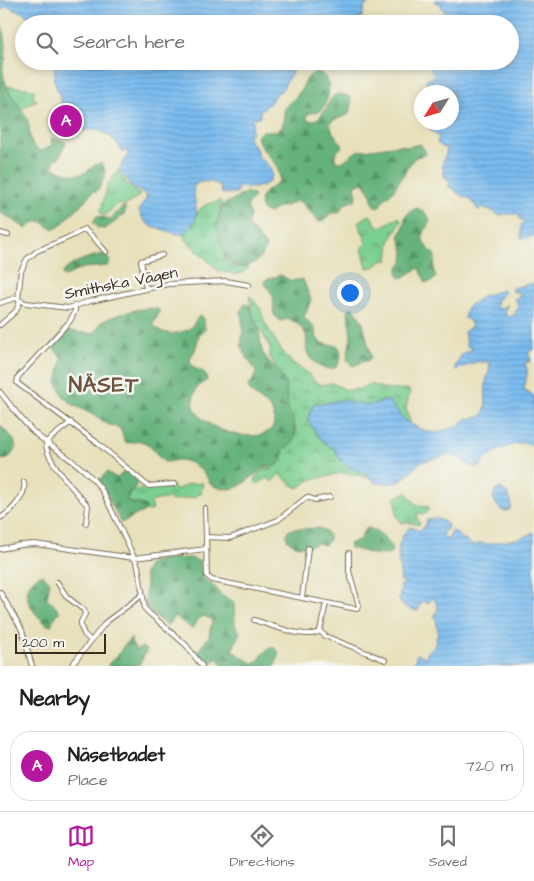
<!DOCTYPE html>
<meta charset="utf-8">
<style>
:root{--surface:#fff;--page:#f2f2f2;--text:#202124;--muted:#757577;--line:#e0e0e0;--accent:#b5179e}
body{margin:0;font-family:"Architects Daughter",sans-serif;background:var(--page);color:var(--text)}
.compass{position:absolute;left:414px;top:85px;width:45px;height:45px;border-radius:50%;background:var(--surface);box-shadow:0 2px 8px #0003;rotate:233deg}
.scale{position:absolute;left:15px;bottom:12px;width:91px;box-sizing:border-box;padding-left:5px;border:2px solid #3b2a1e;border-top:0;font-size:14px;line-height:18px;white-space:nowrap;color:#3b2a1e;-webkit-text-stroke:4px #f6f6f2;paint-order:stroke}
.you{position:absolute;left:349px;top:292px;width:18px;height:18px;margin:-12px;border:4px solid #fff;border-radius:50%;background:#1a73e8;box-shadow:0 0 0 8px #1a73e833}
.badge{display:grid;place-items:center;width:32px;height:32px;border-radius:50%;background:var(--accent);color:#fff;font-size:16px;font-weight:700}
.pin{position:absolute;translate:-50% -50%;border:2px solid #fff;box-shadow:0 1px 5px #0006}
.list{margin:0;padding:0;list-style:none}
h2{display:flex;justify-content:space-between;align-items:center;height:65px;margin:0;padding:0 20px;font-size:21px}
h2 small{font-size:16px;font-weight:400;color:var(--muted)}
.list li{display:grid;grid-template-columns:32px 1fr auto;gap:15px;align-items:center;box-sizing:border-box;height:70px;margin:0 10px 10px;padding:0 10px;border:1px solid var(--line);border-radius:20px}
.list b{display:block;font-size:19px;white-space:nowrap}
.list p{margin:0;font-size:16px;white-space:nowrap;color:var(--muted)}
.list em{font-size:16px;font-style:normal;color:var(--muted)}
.icon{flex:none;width:28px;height:28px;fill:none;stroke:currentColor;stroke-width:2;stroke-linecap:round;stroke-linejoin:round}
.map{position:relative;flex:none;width:534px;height:666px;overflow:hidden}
.search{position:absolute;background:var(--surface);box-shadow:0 2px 8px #0003;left:15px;right:15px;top:15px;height:55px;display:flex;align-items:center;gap:12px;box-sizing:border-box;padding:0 18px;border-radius:28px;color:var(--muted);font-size:19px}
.sheet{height:145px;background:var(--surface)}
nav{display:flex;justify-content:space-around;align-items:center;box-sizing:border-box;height:70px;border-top:1px solid var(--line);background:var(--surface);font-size:14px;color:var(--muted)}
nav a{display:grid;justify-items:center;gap:2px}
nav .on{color:var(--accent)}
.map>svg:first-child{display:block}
</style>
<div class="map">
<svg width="534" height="666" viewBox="0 0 534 666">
<defs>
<pattern id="grass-tufts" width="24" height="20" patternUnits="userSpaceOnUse" patternTransform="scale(1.25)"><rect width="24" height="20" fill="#7ccf92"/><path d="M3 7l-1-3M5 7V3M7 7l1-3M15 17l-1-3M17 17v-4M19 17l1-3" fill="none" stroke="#67a877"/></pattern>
<pattern id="forest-firs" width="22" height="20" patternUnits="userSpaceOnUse" patternTransform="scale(1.25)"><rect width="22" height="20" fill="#65b27c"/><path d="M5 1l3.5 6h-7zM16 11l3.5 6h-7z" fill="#549165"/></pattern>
<pattern id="wetland-marsh" width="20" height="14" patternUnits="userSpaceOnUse" patternTransform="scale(1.25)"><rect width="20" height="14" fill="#7ccf92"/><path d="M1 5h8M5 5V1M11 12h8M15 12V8" fill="none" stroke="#67a877"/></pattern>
<pattern id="sand-dots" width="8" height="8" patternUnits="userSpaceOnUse" patternTransform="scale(1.25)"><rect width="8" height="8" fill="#eeda9e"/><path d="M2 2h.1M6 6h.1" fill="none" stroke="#cdbb88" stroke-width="1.8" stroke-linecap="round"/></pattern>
<pattern id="water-rules" width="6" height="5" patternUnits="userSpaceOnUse" patternTransform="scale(1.25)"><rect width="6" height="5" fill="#7abcf0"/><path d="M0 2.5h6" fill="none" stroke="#6599c2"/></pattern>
</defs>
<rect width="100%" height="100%" fill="#f6f6f2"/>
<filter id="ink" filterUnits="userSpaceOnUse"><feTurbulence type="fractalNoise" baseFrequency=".02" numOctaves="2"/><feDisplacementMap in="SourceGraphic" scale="10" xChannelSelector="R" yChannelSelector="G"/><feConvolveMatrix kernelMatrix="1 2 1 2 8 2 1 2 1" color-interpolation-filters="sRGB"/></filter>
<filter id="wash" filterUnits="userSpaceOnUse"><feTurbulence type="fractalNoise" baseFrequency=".0096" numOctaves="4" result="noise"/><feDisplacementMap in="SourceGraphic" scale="20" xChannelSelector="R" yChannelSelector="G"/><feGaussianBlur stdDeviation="1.12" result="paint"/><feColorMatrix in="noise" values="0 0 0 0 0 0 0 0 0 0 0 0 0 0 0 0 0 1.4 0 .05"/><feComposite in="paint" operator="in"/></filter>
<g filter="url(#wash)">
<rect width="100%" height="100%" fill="#e7e0ba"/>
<path fill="url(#grass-tufts)" stroke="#5c7c58" d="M6,86L33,89L35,91L32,97L37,100L21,109Z
M118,170L127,184L140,195L125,206L119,203L104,216L100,212L108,185Z
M370,215L379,228L397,218H400L401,221L390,241L388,260L381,261C376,266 374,268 367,268L362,247L366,243C365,235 360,229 358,222Z
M203,483L201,493L195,497L171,501L170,498L153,501L151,503L153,510L144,512L146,510L144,505L128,502L127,498L134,490L172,485L176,490L188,484Z
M406,492L416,504L429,507L426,514L418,513L417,518L420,524L418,525L408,522L402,523L397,517L395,498Z"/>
<path fill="url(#forest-firs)" stroke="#506e4d" d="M0,23C6,30 7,50 5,60C4,64 2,67 3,71C4,95 26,106 29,126C30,137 29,147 42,151L52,145L51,138L66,142L60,157L54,160L53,168C64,172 76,178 86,172C92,168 95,164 101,163C110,171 102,184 96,192L94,191L59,227C49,231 48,224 40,221L33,223L27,229L0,212Z
M317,71C334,79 330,98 321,111L307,114V119L312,121C333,115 324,85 350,97C353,104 352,108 348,115L333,120L330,124L332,131L343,146L335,153V159L337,162H342L357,151L400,145L408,147L420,144L425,150V154L414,158L393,191L383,201L378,208L374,205C370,195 372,193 365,184L361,183L355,185L357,196L355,200L345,204L339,213H331L324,221L319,222L301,202L296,201L286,206L279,207L269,213L262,210C255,193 271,190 280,180C280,160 261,155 257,136L262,131H276L282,127L284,115V108C288,103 292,101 296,97C306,86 302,78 317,71Z
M247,192L253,195V198L247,206L250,214L248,225L266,246C264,261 244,272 230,263C223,259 216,232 217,223C217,217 221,211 223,205Z
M122,207L126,208L124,215L105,229L98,228L93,222L97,216L111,219Z
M417,208C443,221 420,226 423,240C424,246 432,250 435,256L434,271L436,277C434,281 431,282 426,283L419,268L402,278L398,276V267L403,263L404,251L399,236C408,225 399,215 417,208Z
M103,254L109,258L110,261L108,266L82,268L64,277L62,274C70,262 89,257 103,254Z
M281,275L291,281L303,279L311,300L304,318L314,326L317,338L321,343L338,346C343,353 341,362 335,368C323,372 310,362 307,351C305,346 308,341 306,335C303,327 296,322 289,319L281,321C269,315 275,307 273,296C271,291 267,287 264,283L265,280Z
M245,304L249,305L259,330L262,352L272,366L278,370L286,385L288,409L294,423L295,438L293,443L284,451L281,462L274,466H267C245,479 238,498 210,484C206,472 192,460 178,460C174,460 170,462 165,462C157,458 153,446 144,442C138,440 133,443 127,443L124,440L120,428L106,424L99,418L72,404L63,396L57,383L62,358L51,345L65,330C69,331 89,334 92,333C97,332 98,325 102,322C111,315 151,304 159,310V313L153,324C160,336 178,335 189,329C194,326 195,320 199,316L203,318L205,329C203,332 199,334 198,338C197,342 197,346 195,350C191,357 187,361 194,367C201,373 205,368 207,380C204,383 200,384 198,387C170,427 274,454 274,421C275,401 251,400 248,386L253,380L256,372L242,349L241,345L243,328L241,310Z
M350,308L355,309L363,323L371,357L369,360L352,366L347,359L351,337L348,311Z
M0,425L14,440L16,449L8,459L0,460Z
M126,470L134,476L138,481L136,486L127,497L128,501C133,506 142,502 147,508L144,512L136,515L121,523L99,480L107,472L117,478Z
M318,528L323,529L329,535V539L325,545L317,543L307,547L294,545L287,539V532L292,529Z
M367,528C376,529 392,541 392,550L389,555L373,554L350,548L349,544L361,539L363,532Z
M191,558L199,561L203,578L216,588L219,594L232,601L234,604L235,625L240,632L232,651L254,664C262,659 263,649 273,647L279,652L275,666H223L218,658L204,666L196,653L209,637L212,620L204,616L198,619L192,629L175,616L167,626L150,612L145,603L146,582L144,573L149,564L162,559Z
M42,574L50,582L47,598L60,611L52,621V625L49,626C31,613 14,588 42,574Z
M131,638L132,644L137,650L142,647L147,650L139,665L107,666C110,662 111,661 115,658C121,653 122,645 131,638Z"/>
<path fill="url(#wetland-marsh)" stroke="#5c7c58" d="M220,200L222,204L216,224L225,260L230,265L238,267H249C238,280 233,271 219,272C208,258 191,249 182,234C196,225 192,217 201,208C206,203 214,204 220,200Z
M250,296L260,308L265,323L280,348L291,362L308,373L315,382L321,385L332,383L344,389L349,390L359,389L370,384L389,390L408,389L410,392L406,408L411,425L404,420L391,403L383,400C372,405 369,408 358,403L352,405L339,400L331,403H314L308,418C314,433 322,442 336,450C339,467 360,470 372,478L342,473L310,480L298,488L292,485L280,474L272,482L268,478L258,484L256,483L255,479C264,460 283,475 284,450L293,443L296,432L294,423L288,409L286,385L270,357V347L254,319L249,297Z"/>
<path fill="url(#sand-dots)" stroke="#94825e" d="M62,104L72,119L83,131L68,137L52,133V127L59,120Z"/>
<path fill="url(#water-rules)" stroke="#5a7387" d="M0,0H372L365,6L362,17L358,18L355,24H35L23,12L17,11L7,6L1,10Z
M434,0H534V236L528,238H521V226L524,222L520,219L519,214H503L500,216C494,211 490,210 482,207L481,210H478L471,200L456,192L453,188L448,187L451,183L448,181L447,177L445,178L442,165L447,150L437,143L439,137L430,130V123L452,122V92H435L431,85L429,86L426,82L427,79H432L434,74L430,69L434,61H439L442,63L444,61H450L451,63L510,61V24H467V21C460,17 456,17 449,19L441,6V3H436Z
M53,61H296L295,66L282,90L274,96L270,103L260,111V117L254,118L252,121L253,124L251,128L253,131L250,133L249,140C250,142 253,144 254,146C257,149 257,153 259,157C263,161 268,164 270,168C279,188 248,191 236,186L238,190L236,193L222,194L220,186C215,182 201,179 195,185C189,190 204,215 190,228C187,231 184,233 180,234C172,234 161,228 154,227C146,225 141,218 139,210L147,197L145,194L133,188L119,169L128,155L127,150L123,152C113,137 101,126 83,131L72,119L62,104L53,77L55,75Z
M534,283V349L528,352L531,361L525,363C530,373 525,380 524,389L534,396V445C520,441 510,445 498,451C492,453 487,460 481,463V466L477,468L465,463L460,458L448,455L420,462L412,471L399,482L391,483H375C366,466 340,472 336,450C322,442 314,433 308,418L314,403L324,404L339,400H349L352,405L358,402C372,410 375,400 389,401L404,420L420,429L435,433L455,427L467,419L482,416C489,406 484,393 486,382C487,375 491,370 489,362H476L456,370L454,368L462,354L473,349L467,346L464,332L472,326L469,320L464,318L467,307L483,296L502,290L505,293L496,301L497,308L499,310L507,304L505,314L510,317L515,314L518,304L514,298L517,299L521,293L511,291L512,288Z
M500,488C508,492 513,501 511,509C502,515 496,506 493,497L496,490Z
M436,518L445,522L448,526V528L443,533L444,538L449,539L451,531H454L461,538L465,539L471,545H476L480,543L488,544L521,538L534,532V666H413L417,654L426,657L428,651L434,647L438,632L436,619L434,617L438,609L435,600L433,598L427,604L424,601L420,605L418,611C410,610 403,607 399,601L401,585H404V582L401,581C399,562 393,541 410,527L420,531L422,528L425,527L427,520Z"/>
</g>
<g filter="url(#ink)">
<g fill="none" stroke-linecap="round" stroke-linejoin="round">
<g stroke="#776a55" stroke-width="6">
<path id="minor" d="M0,233L8,235
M146,289L141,261L162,255
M18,299L21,271L27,259L37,251L74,235L84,229L94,238L106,252
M0,303L15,298L26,303L68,308L91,301L168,284L226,281L249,285
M75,307V311L70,321L18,377L17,383L95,441L148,486L175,484
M0,325L16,311L20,301
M0,392C12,407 24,424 38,436C61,454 87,467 103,492L138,566L145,609L149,613L186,645L202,666
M46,442C44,459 77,493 88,506L86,523
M46,442L71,422
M330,497L315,500L307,497L278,520L230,538L206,537L207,576L212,580L357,609L359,606L349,571V553
M205,508L206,537
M0,518C11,512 27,495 24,482
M0,549L21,545L35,544L134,558L206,549
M57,582L67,597L84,610L85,614L81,622V627L84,634L91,641
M0,592L22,630L32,666
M302,598L308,548
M254,620C268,624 308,641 320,631L326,603
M320,631L325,636L385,660
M71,666L106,622L142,595"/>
</g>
<use href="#minor" stroke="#fff" stroke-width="4"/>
</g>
</g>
<g text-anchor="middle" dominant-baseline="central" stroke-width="5" stroke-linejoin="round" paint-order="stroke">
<g font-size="16" fill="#3b2a1e" stroke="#f6f6f2">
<text transform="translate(121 283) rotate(-11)">Smithska Vägen</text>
</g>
<g font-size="21" font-weight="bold" letter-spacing="1" fill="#6d533e" stroke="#f6f6f2">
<text x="104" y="385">NÄSET</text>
</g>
</g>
</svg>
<svg class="compass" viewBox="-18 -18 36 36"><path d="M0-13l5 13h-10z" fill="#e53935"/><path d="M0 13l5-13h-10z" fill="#757577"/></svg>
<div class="scale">200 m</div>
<div class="you"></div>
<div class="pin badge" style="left:66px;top:121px">A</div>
<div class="search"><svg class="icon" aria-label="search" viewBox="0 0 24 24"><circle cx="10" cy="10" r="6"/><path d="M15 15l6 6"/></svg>Search here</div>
</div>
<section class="sheet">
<h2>Nearby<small></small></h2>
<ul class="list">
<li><span class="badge">A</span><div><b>Näsetbadet</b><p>Place</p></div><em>720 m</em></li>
</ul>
</section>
<nav>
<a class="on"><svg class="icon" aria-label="map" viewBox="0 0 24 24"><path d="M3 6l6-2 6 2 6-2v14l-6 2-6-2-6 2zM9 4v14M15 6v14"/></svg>Map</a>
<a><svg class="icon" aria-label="directions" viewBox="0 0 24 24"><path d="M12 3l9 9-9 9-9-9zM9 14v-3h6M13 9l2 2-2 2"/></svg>Directions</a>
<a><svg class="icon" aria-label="saved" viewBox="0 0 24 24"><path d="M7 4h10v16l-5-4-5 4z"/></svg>Saved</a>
</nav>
